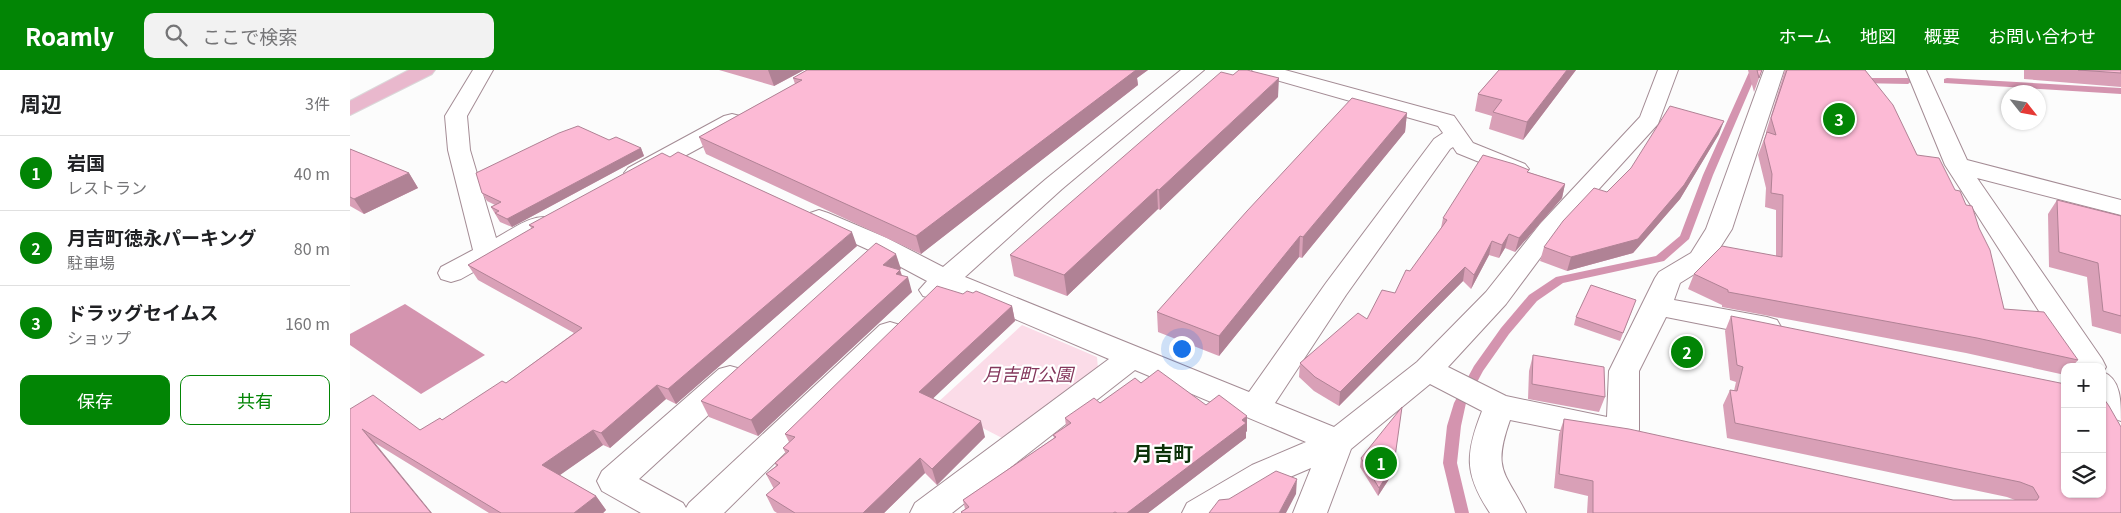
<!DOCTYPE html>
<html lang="ja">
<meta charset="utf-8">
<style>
:root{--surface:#fff;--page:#f2f2f2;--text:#202124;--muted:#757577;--line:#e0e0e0;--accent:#028505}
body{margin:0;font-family:Georgia,"Noto Sans JP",serif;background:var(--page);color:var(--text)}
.controls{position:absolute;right:15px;bottom:15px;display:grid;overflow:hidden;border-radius:10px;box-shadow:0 1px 4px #0004}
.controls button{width:45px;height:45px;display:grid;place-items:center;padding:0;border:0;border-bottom:1px solid var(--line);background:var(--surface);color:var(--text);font:25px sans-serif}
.compass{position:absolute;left:1651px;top:15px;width:45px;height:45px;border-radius:50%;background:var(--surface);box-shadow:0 1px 4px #0004;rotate:121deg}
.you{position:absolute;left:831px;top:278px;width:18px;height:18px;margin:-12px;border:4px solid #fff;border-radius:50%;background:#1a73e8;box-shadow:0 0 0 8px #1a73e833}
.badge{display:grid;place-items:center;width:32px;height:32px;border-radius:50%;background:var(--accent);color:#fff;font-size:16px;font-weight:700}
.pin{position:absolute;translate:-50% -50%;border:2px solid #fff;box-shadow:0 1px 5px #0006}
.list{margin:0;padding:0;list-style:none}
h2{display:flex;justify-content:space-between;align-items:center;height:65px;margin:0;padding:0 20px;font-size:21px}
h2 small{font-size:16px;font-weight:400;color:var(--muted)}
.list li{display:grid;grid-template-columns:32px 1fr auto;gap:15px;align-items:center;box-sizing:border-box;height:75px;padding:0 20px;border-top:1px solid var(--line)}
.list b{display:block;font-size:19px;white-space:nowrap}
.list p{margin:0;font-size:16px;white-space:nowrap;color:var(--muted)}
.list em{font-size:16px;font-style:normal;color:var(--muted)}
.actions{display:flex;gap:10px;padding:15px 20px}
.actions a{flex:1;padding:11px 0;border:1px solid var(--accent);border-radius:10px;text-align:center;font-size:18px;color:var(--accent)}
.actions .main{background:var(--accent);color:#fff}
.icon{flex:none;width:28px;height:28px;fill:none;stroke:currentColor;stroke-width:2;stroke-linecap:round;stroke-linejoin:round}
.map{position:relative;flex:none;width:1771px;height:443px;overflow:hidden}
header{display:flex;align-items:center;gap:30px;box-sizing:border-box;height:70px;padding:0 25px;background:var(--accent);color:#fff}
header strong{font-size:24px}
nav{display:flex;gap:28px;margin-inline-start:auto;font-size:18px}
.search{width:350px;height:45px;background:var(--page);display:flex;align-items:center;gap:12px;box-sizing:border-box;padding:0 18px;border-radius:10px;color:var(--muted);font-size:19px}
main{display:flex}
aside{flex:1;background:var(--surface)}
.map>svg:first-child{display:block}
</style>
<header>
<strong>Roamly</strong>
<div class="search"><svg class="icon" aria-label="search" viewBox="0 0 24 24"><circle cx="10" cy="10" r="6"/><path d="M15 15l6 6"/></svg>ここで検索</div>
<nav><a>ホーム</a><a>地図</a><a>概要</a><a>お問い合わせ</a></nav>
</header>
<main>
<aside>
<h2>周辺<small>3件</small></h2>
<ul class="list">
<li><span class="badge">1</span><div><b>岩国</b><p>レストラン</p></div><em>40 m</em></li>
<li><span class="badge">2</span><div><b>月吉町徳永パーキング</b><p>駐車場</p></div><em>80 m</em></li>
<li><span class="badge">3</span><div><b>ドラッグセイムス</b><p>ショップ</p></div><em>160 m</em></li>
</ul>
<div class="actions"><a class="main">保存</a><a>共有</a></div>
</aside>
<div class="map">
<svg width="1771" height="443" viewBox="0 0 1771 443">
<rect width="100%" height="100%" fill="#fcfcfc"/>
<path fill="#fbdce8" d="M672,255L747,287L748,299L654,369L586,334Z"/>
<path fill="#d494af" d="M55,234L135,285L71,324L0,275V264Z"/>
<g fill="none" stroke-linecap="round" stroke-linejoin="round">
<path fill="#d494af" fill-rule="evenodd" d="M1400,0H1408L1363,105L1339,169L1314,191L1213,213L1187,231L1159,264L1133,301L1116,333L1111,356L1107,393L1119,443H1105L1093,393L1097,356L1104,333L1124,296L1151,258L1179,225L1206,207L1306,186L1330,166L1353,105Z
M1511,8H1558L1562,11L1558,14L1508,13V9Z
M1597,8L1771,18V24L1594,13V9Z"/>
<g stroke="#a48c95" stroke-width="2">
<path id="minor" d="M123,0H143L117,46L120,80L146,168C163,159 182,143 202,148L206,153L202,158L111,209L101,212L91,209L88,203L91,197L123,180L98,80L95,46Z
M831,0H854L712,119L615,207L899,322L976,213L1084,69L1093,63L1088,56L905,4L902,0H935L1104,46L1123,73L1175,94L1179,99L1175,104L1167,106L1159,104L1107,83L1103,77L1100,79L996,225L925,333L984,357L1067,292L1136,222L1190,154L1290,47L1308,0H1328L1308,54L1208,164L1156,234L1098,297L1156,326L1257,347L1259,301L1305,208L1309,202L1341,183L1356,159L1414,0H1434L1382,159L1359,195L1330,213L1324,230L1417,247L1427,250L1431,257L1427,264L1417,267L1316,247L1289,301V360L1284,369L1273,372L1262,369L1260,365L1249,368L1160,350C1142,401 1155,401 1176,443H1140C1114,404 1115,384 1132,341L1080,314L1001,379L977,443H943L961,398L926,413L878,443H832L837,433L902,395L956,372L785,300L602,443H560L565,433L759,289L599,221C590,228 584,229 573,226L569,220L577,211L519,180L460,153L456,148L460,143L469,140L478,143L537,168L593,197L696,109Z
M1556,0H1576L1617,90L1771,130V145L1627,108L1752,289L1756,297L1753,302C1771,309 1771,331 1771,351C1745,343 1752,319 1752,297H1725L1595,95Z
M382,44L390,46L393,51L390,56L294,108L286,110L278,108L274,103L278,98L374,46Z
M540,252L550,255L554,262L550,269L374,443H291L252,421L247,411L252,401L369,299L380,296L391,299L395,307L391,315L289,409L333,433L336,438L339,433L530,255Z"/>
</g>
<g stroke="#dbd9da" stroke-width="2">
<path id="primary" d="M59,0H85L82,4L0,45V31Z"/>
</g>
<use href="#minor" fill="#fff" fill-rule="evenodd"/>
<use href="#primary" fill="#e9b8cd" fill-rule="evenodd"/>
</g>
<path fill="#d9a0b7" d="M369,0H454L424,16Z
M457,0H798L787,8L788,15L571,184L356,84L349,67L445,14L443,8Z
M1149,0H1226L1173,70L1139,59L1142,46L1125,41L1128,24Z
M1398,0H1412L1404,22Z
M1435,0H1515L1567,85L1654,239L1728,290L1722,297H1715V305L1616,283L1372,237V235L1338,219L1344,204L1426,186V140L1415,137L1416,118L1408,85L1416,64V62Z
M1674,0H1771V17L1674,9Z
M928,27L810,140L808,139L717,226L664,206L660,185Z
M1057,43L1055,62L952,188L949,187L869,286L808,262L807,242Z
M1369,64L1330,129L1283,183L1217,201L1190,191L1194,177L1257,122Z
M259,70L291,78L294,86L162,157L150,152L141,137L145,135L137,131L132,123Z
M0,79L59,103L68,118L14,144L0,136Z
M1178,102L1215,114L1212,128L1165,182L1155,178L1149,188L1139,185L1121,219L1113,211L989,336L964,321L949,307L950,293L1017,249L1045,223L1091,158L1093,148Z
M1707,130L1771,146V264L1742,256L1737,207L1699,197L1698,144Z
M179,155L507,176L326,334L316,329L260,378L253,375L209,405L246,426L256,440L253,443H139L25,373L0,443V339L70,360L92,350L156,313L224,263L128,210L118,195L182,159Z
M551,199L550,200L552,205L562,222L408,366L359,347L351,331Z
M623,223L662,236L665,251L583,328L635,367L587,415L575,403L534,443H427L424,441L416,425L424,419L416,404L426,396L425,393L436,384L433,378L439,372L435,364L613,224Z
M1283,238L1270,271L1224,255L1226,247Z
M1381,246L1771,443H1237L1238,426L1204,418L1209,364L1214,349L1603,430H1665L1657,427L1377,368L1373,335L1380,320L1384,321L1386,312L1380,310L1375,261Z
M1183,285L1255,327L1249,342L1178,329L1179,301Z
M791,313L856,335L897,346V361L896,362V368L798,443H611V442L615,439L613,430L704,368L703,365L716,356L715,348L750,333Z
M1011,388L1044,394L1043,403L1028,426L1010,397Z"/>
<path fill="#b08295" d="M418,0H454L424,16Z
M779,0H798L787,8L788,15L571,184L566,166Z
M1217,0H1226L1173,70L1177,52Z
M929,8L928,27L810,140L809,120Z
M1057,43L1055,62L952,188L953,167Z
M1374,51L1369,64L1330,129L1283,183L1217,201L1221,187Z
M291,78L294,86L162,157L157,149Z
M59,103L68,118L14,144L4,129Z
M1215,114L1212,128L1165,182L1169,168Z
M807,119L808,139L717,226L714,205Z
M502,162L507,176L326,334L318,319Z
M1159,164L1155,178L1149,188L1152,175Z
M950,166L949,187L869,286V266Z
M1142,171L1139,185L1121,219L1124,205Z
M546,184L551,199L537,210L533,195Z
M1115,197L1113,211L989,336L990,322Z
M550,200L553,211L558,207L562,222L408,366L401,350Z
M662,236L665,251L574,337L569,322Z
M307,315L316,329L260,378L251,363Z
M897,346V361L896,362V368L798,443H777Z
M631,351L635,367L587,415L582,399Z
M12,359L25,373L82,443H81Z
M243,360L253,375L203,410L192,395Z
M570,388L575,403L534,443H513Z
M1044,394L1043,403L1028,426L1029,418Z
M947,409L946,424L936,443H929Z
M246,426L256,440L253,443H224Z"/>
<path fill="#fcbad5" stroke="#b08295" d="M457,0H786L566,166L349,67L452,10L443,8Z
M889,0H897L929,8L809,120L807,119L714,205L660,185L871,2L883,5Z
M1149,0H1217L1177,52L1143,42L1152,30L1128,24Z
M1407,0H1412L1409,8Z
M1437,0H1515L1543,35L1567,85L1589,88L1605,120L1610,121L1616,135L1622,136L1629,158L1640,180L1654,239L1694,242L1728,290L1627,268L1378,222V220L1344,204L1372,176L1432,187L1433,125L1421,123L1422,104L1414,71L1417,62L1426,65L1421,48Z
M1728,0H1771V3Z
M1002,28L1057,43L953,167L950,166L869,266L807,242L897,141Z
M1320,36L1374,51L1334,115L1288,169L1221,187L1194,177L1213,151L1244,118L1257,122L1281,98Z
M228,56L259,70L266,67L291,78L157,149L145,143L149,141L141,137L151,132L132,123L126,103L209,63Z
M0,79L59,103L4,129L0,127Z
M328,82L502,162L318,319L307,315L251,363L243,360L192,395L246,426L224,443H151L12,359L81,443H0V339L23,325L70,360L90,348L92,350L152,311L156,313L232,258L118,195L184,157L179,155L312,83L320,87Z
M1133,85L1164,94L1179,100L1177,102L1215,114L1169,168L1159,164L1152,175L1142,171L1124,205L1115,197L990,322L965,307L950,293L1008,243L1017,249L1032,220L1045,223L1056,200L1060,201L1097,150L1093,148Z
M1707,130L1771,146V246L1753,241L1748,193L1709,182Z
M526,173L546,184L533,195L550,200L546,204L558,207L401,350L351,331Z
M1241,215L1286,230L1273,263L1226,247Z
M587,216L613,224L617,221L623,223L626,221L662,236L569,322L631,351L582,399L570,388L513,443H445L416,425L430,413L416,404L428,395L425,393L439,381L433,378L445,367L435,364Z
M1381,246L1715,314V424H1752V326L1759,336L1771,357V443H1243V411L1209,404L1214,349L1279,359L1603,430H1687L1689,427L1683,417L1670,412L1385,353L1380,320L1387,321L1393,297L1387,295Z
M1183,285L1254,297L1255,327L1182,314Z
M808,300L856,335L869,325L897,346L892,350L896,353L777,443H767L765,442L763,443H612L611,442L619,437L613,430L706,367L703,365L721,353L715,348L744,328L750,333L785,308L791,313Z
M1052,337L1044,394L1029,418L1011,388Z
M926,401L947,409L929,443H859L869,430L879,429Z"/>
<g text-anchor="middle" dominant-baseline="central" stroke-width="4.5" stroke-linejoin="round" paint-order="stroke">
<g font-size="18" font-style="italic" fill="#83365b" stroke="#fff">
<text x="678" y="303">月吉町公園</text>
</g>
<g font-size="20" font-weight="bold" fill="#0b3209" stroke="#fff">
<text x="813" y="382">月吉町</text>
</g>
</g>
</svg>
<div class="controls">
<button>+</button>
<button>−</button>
<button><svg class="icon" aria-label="layers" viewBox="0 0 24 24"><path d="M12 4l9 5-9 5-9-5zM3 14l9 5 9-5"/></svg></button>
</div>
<svg class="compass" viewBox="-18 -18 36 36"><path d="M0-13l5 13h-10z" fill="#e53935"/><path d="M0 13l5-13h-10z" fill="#757577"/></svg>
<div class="you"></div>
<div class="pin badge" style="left:1031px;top:393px">1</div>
<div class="pin badge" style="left:1337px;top:282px">2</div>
<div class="pin badge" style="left:1489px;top:49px">3</div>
</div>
</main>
